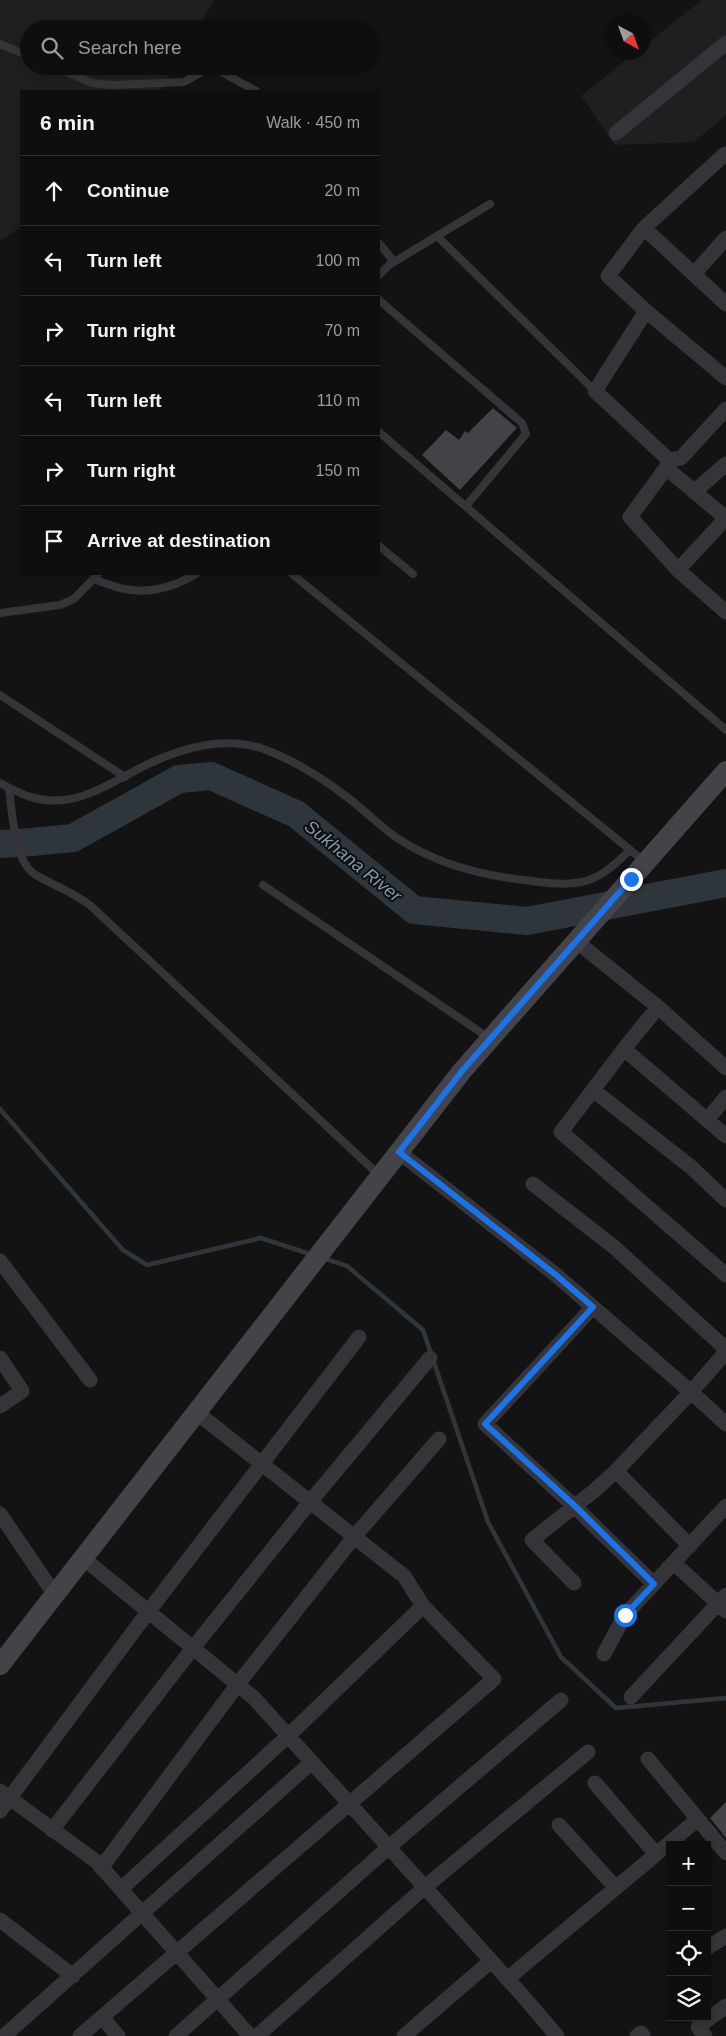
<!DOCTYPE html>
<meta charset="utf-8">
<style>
:root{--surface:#0e0e0f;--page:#1c1c1d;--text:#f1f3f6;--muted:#9b9c9e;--line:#2e2e2f}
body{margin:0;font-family:Helvetica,sans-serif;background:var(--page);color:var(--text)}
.controls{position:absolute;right:15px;bottom:15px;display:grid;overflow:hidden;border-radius:0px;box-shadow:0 2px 8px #0003}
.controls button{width:45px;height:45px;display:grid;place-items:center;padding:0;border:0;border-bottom:1px solid var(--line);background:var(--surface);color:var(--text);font:25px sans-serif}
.compass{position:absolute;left:606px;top:15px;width:45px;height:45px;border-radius:50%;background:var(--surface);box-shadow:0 2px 8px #0003;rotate:139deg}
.stop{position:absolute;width:15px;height:15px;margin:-11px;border:4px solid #1a73e8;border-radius:50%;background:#fff}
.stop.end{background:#1a73e8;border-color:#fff;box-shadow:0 1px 5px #0008}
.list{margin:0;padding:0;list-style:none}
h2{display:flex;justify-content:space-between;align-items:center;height:65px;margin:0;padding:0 20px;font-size:21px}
h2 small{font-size:16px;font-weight:400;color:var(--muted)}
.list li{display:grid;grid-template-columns:32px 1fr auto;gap:15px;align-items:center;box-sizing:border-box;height:70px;padding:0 20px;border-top:1px solid var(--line)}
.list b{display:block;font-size:19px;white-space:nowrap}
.list em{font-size:16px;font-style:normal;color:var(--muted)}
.icon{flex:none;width:28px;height:28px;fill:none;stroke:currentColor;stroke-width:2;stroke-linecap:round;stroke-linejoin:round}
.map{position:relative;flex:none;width:726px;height:2036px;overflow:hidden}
.search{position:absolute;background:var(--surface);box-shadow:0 2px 8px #0003;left:20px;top:20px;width:360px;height:55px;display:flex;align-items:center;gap:12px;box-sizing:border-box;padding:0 18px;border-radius:28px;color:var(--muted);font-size:19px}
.panel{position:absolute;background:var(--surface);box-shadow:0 2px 8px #0003;left:20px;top:90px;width:360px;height:485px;border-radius:0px}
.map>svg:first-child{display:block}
</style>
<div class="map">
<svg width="726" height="2036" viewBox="0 0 726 2036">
<rect width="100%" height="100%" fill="#131314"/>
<path fill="#1f1f21" d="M0,0H214L197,29H29V66H175L160,91H21V227L0,241Z
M702,0H726V115L694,142L615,145L581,96L635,53L644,52V46Z"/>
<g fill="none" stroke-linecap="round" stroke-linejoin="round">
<path stroke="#2e363c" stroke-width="4.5" d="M0,1109L123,1250L147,1265L261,1238L313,1255
M323,1258L347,1266L423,1330L488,1522L561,1657L616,1708L726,1698"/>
<path stroke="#2e363c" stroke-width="28" d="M0,844L32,842L73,838L179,779L211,776L296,814L414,910L527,921L726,883"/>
</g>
<path fill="#424347" d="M493,408L517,428L460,490L422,455L446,430L459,440L465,431L468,433Z
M726,1802V1838L710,1818Z"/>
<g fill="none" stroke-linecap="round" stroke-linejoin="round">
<path stroke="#353539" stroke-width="8" d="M0,44L29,56
M53,66L92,83L113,85L184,82L209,68L218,70L256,91
M437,236L595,391
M379,243L394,262
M379,275L389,265L490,204
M379,300L522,423L526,434L466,506
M379,432L726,730
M379,546L413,574
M292,574L645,862
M93,579C103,582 114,587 124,589C149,594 174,587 196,574
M0,613L60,605L74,599L98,574
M0,695L125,777
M0,783C11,789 22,795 34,798C81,810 117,777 157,760C192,745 230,736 266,750C296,761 322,778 347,797C364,810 380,826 397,838C436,864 479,875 524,880C576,887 592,888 630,850
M9,788C12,811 14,863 36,875C54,886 74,892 91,906L380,1176
M263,885L489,1038"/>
<path stroke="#353539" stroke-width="15" d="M616,133L726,43
M726,155L725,154L644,228L726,304
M644,228L608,276L646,311L595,391L669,460L666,468L726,518L678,570L726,612
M694,274L726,238
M646,311L726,378
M669,460L681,458L726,409
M666,468L630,517L678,570
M694,492L726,464
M576,941L658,1007
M624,1049L561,1132L726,1275
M726,1068L658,1007L624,1049L726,1136
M593,1090L691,1167L726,1200
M707,1120L726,1097
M399,1152L556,1275L691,1392L726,1352
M533,1184L614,1247L726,1349
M0,1261L90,1380
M593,1307L485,1424L575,1507L654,1584
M0,1358L22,1391L0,1406
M616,1471L690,1546
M0,1514L55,1595
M83,1558L254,1698L523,1996L557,2036
M674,1563L726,1611
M574,1583L532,1540L595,1490L616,1471L691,1392L726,1424
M604,1654L625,1615L726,1506
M631,1697L726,1595
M648,1759L726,1853
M595,1783L656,1854
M0,1791L97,1862L250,2036
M0,1811L148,1612L359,1337
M559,1825L616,1888
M52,1830L193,1648L310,1502L430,1358
M101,1868L238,1684L354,1537L439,1439
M121,1889L288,1736L423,1606
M0,1920L73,1976
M707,1948L726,1936
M507,1979L698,1819
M102,2017L118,2036
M4,2036L312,1762
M80,2036L494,1679L423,1606L404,1576L196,1412
M176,2036L389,1847L561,1700
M257,2036L425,1887L588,1752
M404,2036L491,1961
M637,2036L641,2033L643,2036
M705,2036L698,2027L726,2006"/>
<path stroke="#434449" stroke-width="20" d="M0,1665L462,1071L726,771"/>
</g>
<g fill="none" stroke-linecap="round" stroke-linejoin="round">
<path stroke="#1a73e8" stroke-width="6" d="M625,1615L654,1584L575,1506L485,1424L593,1307L556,1275L399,1152L462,1071L631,879"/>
</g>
<g text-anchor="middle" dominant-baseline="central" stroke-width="4" stroke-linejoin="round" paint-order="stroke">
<g font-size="18" font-style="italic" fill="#8098ab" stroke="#0e0e0f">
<text transform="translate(353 861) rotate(39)">Sukhana River</text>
</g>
</g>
</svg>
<div class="controls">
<button>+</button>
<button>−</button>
<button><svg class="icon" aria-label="locate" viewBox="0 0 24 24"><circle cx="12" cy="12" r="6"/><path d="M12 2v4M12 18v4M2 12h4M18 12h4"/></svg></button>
<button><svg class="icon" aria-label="layers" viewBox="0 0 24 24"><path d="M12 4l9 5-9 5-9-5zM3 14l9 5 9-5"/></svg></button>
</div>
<svg class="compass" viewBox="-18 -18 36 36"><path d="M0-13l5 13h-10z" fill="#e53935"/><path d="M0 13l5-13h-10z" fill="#9b9c9e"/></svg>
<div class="stop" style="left:625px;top:1615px"></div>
<div class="stop end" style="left:631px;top:879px"></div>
<div class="search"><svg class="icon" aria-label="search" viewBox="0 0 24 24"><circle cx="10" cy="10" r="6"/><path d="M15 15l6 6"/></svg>Search here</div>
<section class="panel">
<h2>6 min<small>Walk · 450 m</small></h2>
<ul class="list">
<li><svg class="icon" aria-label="ahead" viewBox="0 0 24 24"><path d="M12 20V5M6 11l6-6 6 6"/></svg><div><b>Continue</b></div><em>20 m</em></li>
<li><svg class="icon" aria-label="left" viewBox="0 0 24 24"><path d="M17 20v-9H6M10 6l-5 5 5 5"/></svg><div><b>Turn left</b></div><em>100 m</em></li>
<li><svg class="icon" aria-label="right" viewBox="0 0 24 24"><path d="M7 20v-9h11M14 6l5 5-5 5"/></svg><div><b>Turn right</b></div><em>70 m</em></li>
<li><svg class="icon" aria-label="left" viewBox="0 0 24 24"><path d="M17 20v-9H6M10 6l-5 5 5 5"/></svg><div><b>Turn left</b></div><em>110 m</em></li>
<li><svg class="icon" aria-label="right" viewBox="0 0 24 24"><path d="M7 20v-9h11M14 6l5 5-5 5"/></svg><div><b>Turn right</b></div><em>150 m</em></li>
<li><svg class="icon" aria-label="arrive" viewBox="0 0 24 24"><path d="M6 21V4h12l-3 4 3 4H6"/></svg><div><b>Arrive at destination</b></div></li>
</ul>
</section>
</div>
